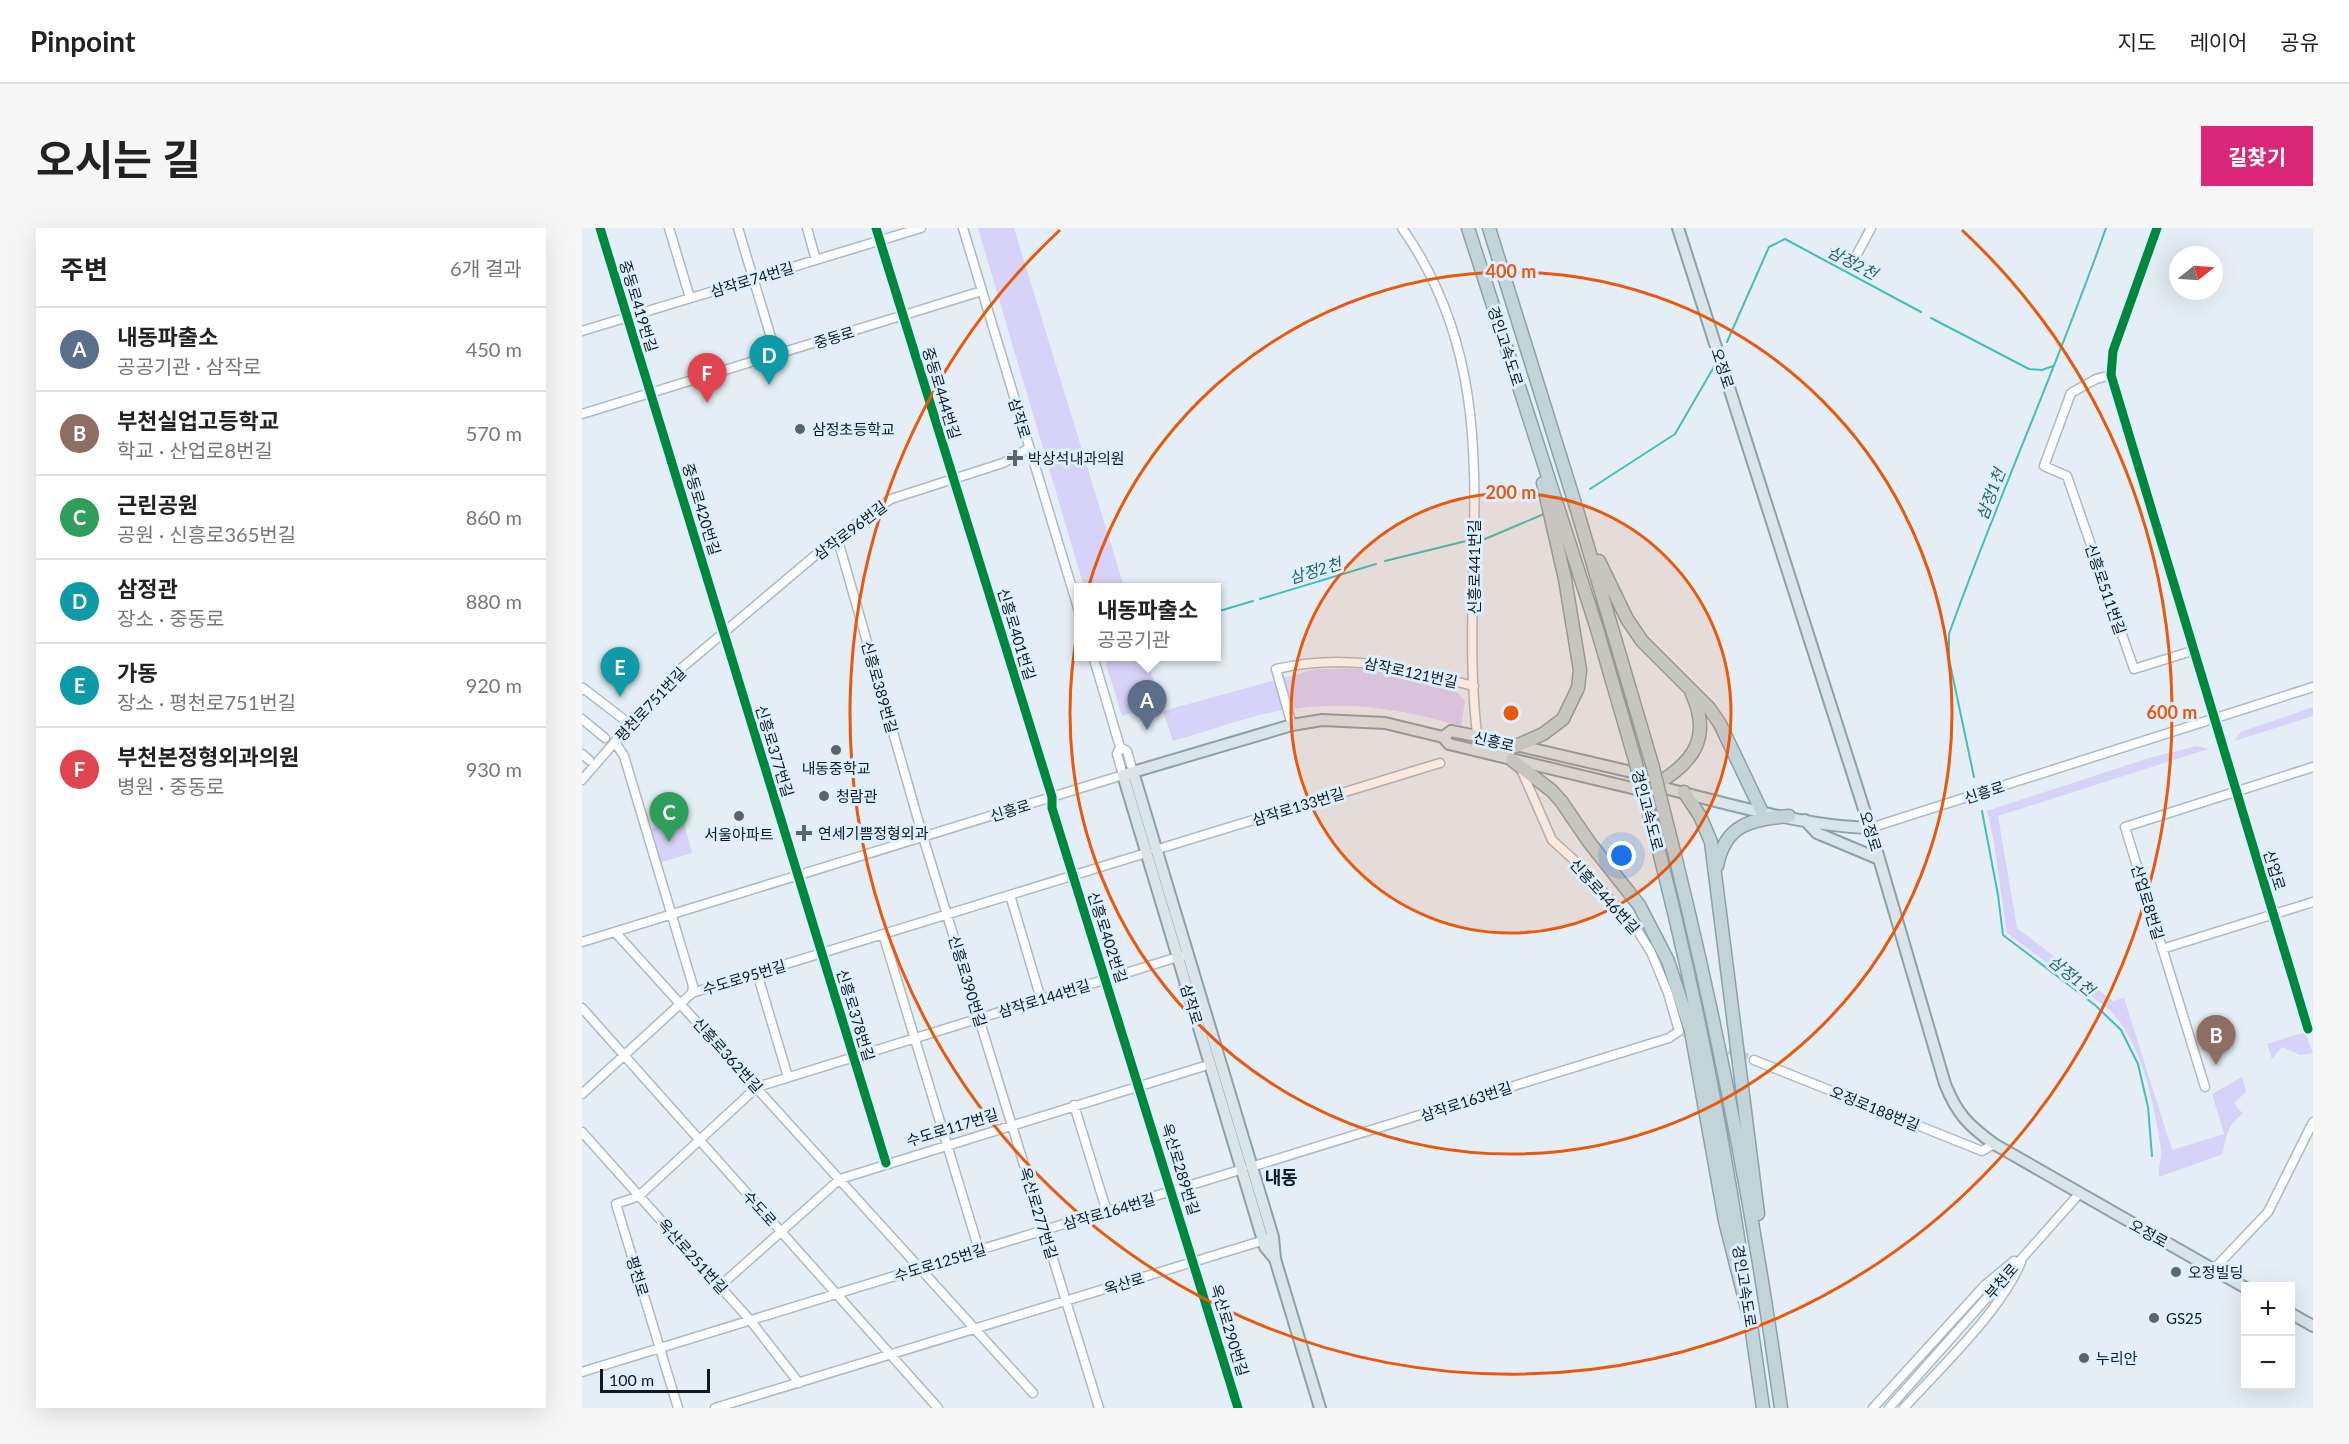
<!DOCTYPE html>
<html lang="ko">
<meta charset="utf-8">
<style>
:root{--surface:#fff;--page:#f6f6f6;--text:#222;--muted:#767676;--line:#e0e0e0;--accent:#db2777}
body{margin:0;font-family:Lato,"Noto Sans KR",sans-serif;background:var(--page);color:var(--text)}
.controls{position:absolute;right:18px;bottom:18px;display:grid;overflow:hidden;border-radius:0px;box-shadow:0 6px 24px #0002}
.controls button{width:54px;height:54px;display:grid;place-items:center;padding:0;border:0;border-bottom:2px solid var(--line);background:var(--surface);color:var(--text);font:30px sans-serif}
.compass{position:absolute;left:1587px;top:18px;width:54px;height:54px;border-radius:50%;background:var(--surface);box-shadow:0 6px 24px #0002;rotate:73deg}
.scale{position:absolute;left:18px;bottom:15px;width:110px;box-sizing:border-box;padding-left:6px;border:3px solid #0e1922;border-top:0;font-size:16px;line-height:21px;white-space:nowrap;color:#0e1922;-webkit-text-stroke:4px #ddeffe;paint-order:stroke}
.you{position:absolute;left:1040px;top:628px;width:21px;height:21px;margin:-15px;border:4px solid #fff;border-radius:50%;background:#1a73e8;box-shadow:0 0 0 9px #1a73e833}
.badge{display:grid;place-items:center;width:39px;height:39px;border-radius:50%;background:var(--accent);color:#fff;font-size:20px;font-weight:700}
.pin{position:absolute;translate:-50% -50px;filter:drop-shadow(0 2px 3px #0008)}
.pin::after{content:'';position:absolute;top:32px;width:21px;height:18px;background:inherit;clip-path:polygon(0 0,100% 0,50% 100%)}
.popup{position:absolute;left:492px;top:355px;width:147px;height:78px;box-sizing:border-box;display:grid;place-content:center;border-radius:0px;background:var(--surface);filter:drop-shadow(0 2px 4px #0005);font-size:20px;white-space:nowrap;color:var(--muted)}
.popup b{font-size:22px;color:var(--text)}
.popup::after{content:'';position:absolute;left:50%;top:100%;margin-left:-12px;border:12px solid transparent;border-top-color:var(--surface)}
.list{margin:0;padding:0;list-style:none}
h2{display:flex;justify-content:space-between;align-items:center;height:78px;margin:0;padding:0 24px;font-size:26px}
h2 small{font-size:20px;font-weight:400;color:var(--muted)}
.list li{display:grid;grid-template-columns:39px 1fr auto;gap:18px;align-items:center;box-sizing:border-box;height:84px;padding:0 24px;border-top:2px solid var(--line)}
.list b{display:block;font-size:22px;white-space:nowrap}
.list p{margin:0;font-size:20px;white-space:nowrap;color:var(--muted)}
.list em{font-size:20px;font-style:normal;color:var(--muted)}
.map{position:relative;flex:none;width:1731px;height:1180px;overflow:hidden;border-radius:0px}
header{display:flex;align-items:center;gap:36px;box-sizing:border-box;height:84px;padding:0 30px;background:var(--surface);border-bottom:2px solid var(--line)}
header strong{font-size:28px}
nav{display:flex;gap:33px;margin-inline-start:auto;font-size:21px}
.intro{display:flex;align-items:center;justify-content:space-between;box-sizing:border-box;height:144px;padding:0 36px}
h1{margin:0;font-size:42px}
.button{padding:15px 27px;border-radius:0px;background:var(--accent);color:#fff;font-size:21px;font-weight:700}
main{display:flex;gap:36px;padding:0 36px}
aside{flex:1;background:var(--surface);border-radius:0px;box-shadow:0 6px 24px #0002}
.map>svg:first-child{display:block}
</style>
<header>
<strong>Pinpoint</strong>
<nav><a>지도</a><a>레이어</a><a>공유</a></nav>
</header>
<div class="intro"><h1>오시는 길</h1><a class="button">길찾기</a></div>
<main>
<aside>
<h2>주변<small>6개 결과</small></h2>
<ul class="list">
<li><span class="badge" style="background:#5c6f8a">A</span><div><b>내동파출소</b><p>공공기관 · 삼작로</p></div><em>450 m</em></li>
<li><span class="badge" style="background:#8d6e63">B</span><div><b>부천실업고등학교</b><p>학교 · 산업로8번길</p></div><em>570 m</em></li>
<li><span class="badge" style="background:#2e9e5b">C</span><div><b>근린공원</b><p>공원 · 신흥로365번길</p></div><em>860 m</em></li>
<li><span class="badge" style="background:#0f9aa8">D</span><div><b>삼정관</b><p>장소 · 중동로</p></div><em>880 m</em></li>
<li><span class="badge" style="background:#0f9aa8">E</span><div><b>가동</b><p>장소 · 평천로751번길</p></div><em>920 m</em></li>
<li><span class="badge" style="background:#e0444e">F</span><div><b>부천본정형외과의원</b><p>병원 · 중동로</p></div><em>930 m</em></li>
</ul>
</aside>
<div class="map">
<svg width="1731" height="1180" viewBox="0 0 1731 1180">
<rect width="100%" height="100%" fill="#e5eef6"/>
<path fill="#d7d2f7" d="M396,0H432L542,359H502Z
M522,429H564L579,476L540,488Z
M734,441C781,442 851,432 883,473L879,499C822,480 762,472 702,482C665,488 627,503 591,513L581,483Z
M1731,479V488L1652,513L1659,504Z
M1615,518L1626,521L1416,588L1435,700L1531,773L1542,770L1590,922L1642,906L1630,866L1660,849L1664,864L1652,875L1661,886C1646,894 1643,911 1641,926L1577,949C1576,939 1580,930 1579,921C1572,875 1561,818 1529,783L1425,705L1411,609L1405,583L1567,530Z
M101,591L110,625L74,636L64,602Z
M1723,804L1731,825L1718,827L1700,819L1690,831L1685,816Z"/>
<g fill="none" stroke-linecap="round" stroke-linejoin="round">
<path stroke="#45beb8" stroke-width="2" d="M1349,90L1447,141L1460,142L1471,138
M1145,114L1187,19L1203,11L1339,84
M1008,261L1093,206L1133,137
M903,311L962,286
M803,333L884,313
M678,371L794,336
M634,384L671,373
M1392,549L1367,431V406C1416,269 1476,137 1524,0
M1400,583L1416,667L1421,707L1513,777L1539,802L1556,836L1566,879L1570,928"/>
<path stroke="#c5ced6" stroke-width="8" stroke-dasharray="8 4" stroke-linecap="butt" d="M1102,805L1172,832"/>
<g stroke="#afb9c0" stroke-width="11">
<path id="minor" d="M18,0L304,935
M87,0L108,70
M156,0L194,126
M225,0L234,32
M294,0L470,569V580L656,1180
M381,0L496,380
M820,0C936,164 871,341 897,522
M1575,0L1531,123L1529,147L1726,801
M1272,32L1289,0
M0,103L339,0
M1529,147L1514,151L1489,165L1462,238L1485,248L1552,441L1610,423
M0,186L400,63
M255,309L341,609L517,1180
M0,462L1,460L40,490
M0,491L23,510
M710,497L694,441C768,424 821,441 892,458
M33,514L42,528L111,758L110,765
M538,519L545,523L551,544
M0,526L7,532
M938,539L970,612L1002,641L1057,705L1069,724L1086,765L1097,803
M0,552L89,449L255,309L309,271L421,235L447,220
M1288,600L1731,459
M573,622L858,535
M428,667L459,771
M33,704L451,1165
M301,706L397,1022
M0,714L541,547L535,526L538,519L511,428
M1580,721L1731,674
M175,745L206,849
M0,780L356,1180
M1172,832L1400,923L1412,916
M1623,859L1543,599L1731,539
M0,866L110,765L564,625
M492,877L525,984
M0,904L168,1092L217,1155
M669,939L1087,810L1097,803
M1631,1042L1686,984L1731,894
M138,1058L258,951L629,836
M0,1144L661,941
M96,1180L34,976L57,968L175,859L599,728
M133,1180L686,1011
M1291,1180L1403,1057L1432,1033
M1307,1180L1497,966
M1322,1180C1358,1140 1419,1083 1439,1034"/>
</g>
<g stroke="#8ca1a8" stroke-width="14">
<path id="major" d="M1096,0L1288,600L1363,856C1375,886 1386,897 1412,916L1664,1060
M861,509L869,503L895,508L1054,545L1066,556C1137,573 1216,598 1288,600
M551,544L691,1009L693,1031L738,1180
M1223,592L1235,605L1297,631
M693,1031L683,1019L541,547L710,497L740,492L803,495L861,509L867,516L1054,561L1066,556
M1708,1085L1731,1098"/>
</g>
<g stroke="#8ca1a8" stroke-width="15">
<path id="highway" d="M886,0L1015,401L1053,532
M907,0L995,282L1070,536
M1017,333L1045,391L1060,413L1127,480L1138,496L1179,582
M934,518L961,506L981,491L996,460L998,442L983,351L961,255
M930,532L970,563L979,573L1007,614L1057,677L1086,733L1109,803L1143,993L1168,1092
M1073,557C1111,535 1130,510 1110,466
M1102,564L1118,588L1129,614L1176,986
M1065,577C1104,724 1135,871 1158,1022
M1081,580C1132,778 1171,977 1199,1180
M1135,638C1143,596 1170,591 1207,588
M1167,1083L1181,1180"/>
</g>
<use href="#minor" stroke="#fbfcfe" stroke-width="8"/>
<use href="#major" stroke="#d9e5e8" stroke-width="10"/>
<use href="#highway" stroke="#c3d4d9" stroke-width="12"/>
<g stroke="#8ca1a8" stroke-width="15" stroke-linecap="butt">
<path id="highway-bridge" d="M1053,532L1065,577
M1070,536L1081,580"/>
</g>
<use href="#highway-bridge" stroke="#c3d4d9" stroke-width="12"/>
<g stroke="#ddeffe" stroke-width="13">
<path id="cycleway" d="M18,0L304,935
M294,0L470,569V580L656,1180
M1575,0L1531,123L1529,147L1726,801"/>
</g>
<use href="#cycleway" stroke="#00873e" stroke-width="9"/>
</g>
<circle cx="929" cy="485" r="220" fill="#e8590c" fill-opacity=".12"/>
<g fill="none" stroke="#e8590c" stroke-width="3">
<circle cx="929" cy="485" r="220"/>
<circle cx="929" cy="485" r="441"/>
<path d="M1380 2A661 661 0 1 1 478 2"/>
</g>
<g fill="#59646c" stroke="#ddeffe" stroke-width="2">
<circle cx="218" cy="201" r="6"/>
<path d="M430 221h6v6h6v6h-6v6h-6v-6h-6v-6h6z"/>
<circle cx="254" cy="522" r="6"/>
<circle cx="242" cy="568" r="6"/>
<circle cx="157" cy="588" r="6"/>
<path d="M219 596h6v6h6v6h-6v6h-6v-6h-6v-6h6z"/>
<circle cx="1594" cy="1044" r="6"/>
<circle cx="1572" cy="1090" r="6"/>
<circle cx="1502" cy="1130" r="6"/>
</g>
<g text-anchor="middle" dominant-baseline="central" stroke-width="6" stroke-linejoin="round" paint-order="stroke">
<g font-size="15" fill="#0e1922" stroke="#ddeffe">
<text transform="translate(170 51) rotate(-17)">삼작로74번길</text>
<text transform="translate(57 78) rotate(73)">중동로419번길</text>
<text transform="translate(252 109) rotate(-17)">중동로</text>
<text transform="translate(924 118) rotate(72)">경인고속도로</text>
<text transform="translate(1141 140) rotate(72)">오정로</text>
<text transform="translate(360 165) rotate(73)">중동로444번길</text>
<text transform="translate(438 190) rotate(73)">삼작로</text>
<text transform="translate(120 281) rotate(73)">중동로420번길</text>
<text transform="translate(268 302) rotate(-37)">삼작로96번길</text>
<text transform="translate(892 339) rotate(-90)">신흥로441번길</text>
<text transform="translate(1524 361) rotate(71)">신흥로511번길</text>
<text transform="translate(435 406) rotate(73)">신흥로401번길</text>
<text transform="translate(829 444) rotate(12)">삼작로121번길</text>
<text transform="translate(298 459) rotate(74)">신흥로389번길</text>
<text transform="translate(68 476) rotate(-47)">평천로751번길</text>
<text transform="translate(912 513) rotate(13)">신흥로</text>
<text transform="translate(193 523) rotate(73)">신흥로377번길</text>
<text transform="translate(1402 564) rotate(-18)">신흥로</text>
<text transform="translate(716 578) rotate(-17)">삼작로133번길</text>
<text transform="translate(428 582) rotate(-17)">신흥로</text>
<text transform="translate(1066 582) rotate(75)">경인고속도로</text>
<text transform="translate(1289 603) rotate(73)">오정로</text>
<text transform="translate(1693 642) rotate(73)">산업로</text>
<text transform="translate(1023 668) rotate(48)">신흥로446번길</text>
<text transform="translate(1566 674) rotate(73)">산업로8번길</text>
<text transform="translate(526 709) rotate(72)">신흥로402번길</text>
<text transform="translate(162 749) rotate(-17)">수도로95번길</text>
<text transform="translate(386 753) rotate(73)">신흥로390번길</text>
<text transform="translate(462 770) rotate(-17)">삼작로144번길</text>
<text transform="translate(610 776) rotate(73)">삼작로</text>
<text transform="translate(274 787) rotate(73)">신흥로378번길</text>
<text transform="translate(146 827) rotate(48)">신흥로362번길</text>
<text transform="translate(884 873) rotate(-18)">삼작로163번길</text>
<text transform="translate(1293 880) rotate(22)">오정로188번길</text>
<text transform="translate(370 899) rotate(-17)">수도로117번길</text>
<text transform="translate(599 941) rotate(73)">옥산로289번길</text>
<text transform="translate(178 980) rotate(48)">수도로</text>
<text transform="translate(527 983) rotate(-16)">삼작로164번길</text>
<text transform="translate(457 985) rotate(73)">옥산로277번길</text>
<text transform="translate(1567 1005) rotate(29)">오정로</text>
<text transform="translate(111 1028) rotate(48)">옥산로251번길</text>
<text transform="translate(358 1034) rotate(-17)">수도로125번길</text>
<text transform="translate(56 1048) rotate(73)">평천로</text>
<text transform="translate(1419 1053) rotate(-49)">부천로</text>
<text transform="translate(542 1055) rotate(-17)">옥산로</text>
<text transform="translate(1163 1058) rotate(81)">경인고속도로</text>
<text transform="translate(648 1102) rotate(73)">옥산로290번길</text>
</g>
<g font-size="15" fill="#0e1922" stroke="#ddeffe" text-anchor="start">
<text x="230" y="201">삼정초등학교</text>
<text x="446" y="230">박상석내과의원</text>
<text x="254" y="540" text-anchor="middle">내동중학교</text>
<text x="254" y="568">청람관</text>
<text x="236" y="605">연세기쁨정형외과</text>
<text x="157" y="606" text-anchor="middle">서울아파트</text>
<text x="1606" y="1044">오정빌딩</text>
<text x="1584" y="1090">GS25</text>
<text x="1514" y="1130">누리안</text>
</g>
<g font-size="16" font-style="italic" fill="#2a605b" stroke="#ddeffe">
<text transform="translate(1271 34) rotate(28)">삼정2천</text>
<text transform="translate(1408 266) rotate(-69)">삼정1천</text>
<text transform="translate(733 342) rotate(-17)">삼정2천</text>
<text transform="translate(1490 747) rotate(39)">삼정1천</text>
</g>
<g font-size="18" font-weight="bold" fill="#0e1922" stroke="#ddeffe">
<text x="699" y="949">내동</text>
</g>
</g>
<circle cx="929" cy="485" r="9" fill="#e8590c" stroke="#ddeffe" stroke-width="3"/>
<g font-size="18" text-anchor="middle" font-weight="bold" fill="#e8590c" stroke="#ddeffe" stroke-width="6" stroke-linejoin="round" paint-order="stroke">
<text x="929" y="50">400 m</text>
<text x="929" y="271">200 m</text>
<text x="1590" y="491">600 m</text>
</g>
</svg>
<div class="controls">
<button>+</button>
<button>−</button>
</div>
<svg class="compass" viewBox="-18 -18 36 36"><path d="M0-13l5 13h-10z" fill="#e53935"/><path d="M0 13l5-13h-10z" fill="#767676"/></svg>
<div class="scale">100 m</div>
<div class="you"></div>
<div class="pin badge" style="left:565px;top:502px;background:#5c6f8a">A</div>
<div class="popup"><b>내동파출소</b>공공기관</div>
<div class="pin badge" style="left:1634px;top:837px;background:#8d6e63">B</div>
<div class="pin badge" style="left:87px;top:614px;background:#2e9e5b">C</div>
<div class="pin badge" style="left:187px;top:157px;background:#0f9aa8">D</div>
<div class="pin badge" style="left:38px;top:469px;background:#0f9aa8">E</div>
<div class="pin badge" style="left:125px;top:175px;background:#e0444e">F</div>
</div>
</main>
